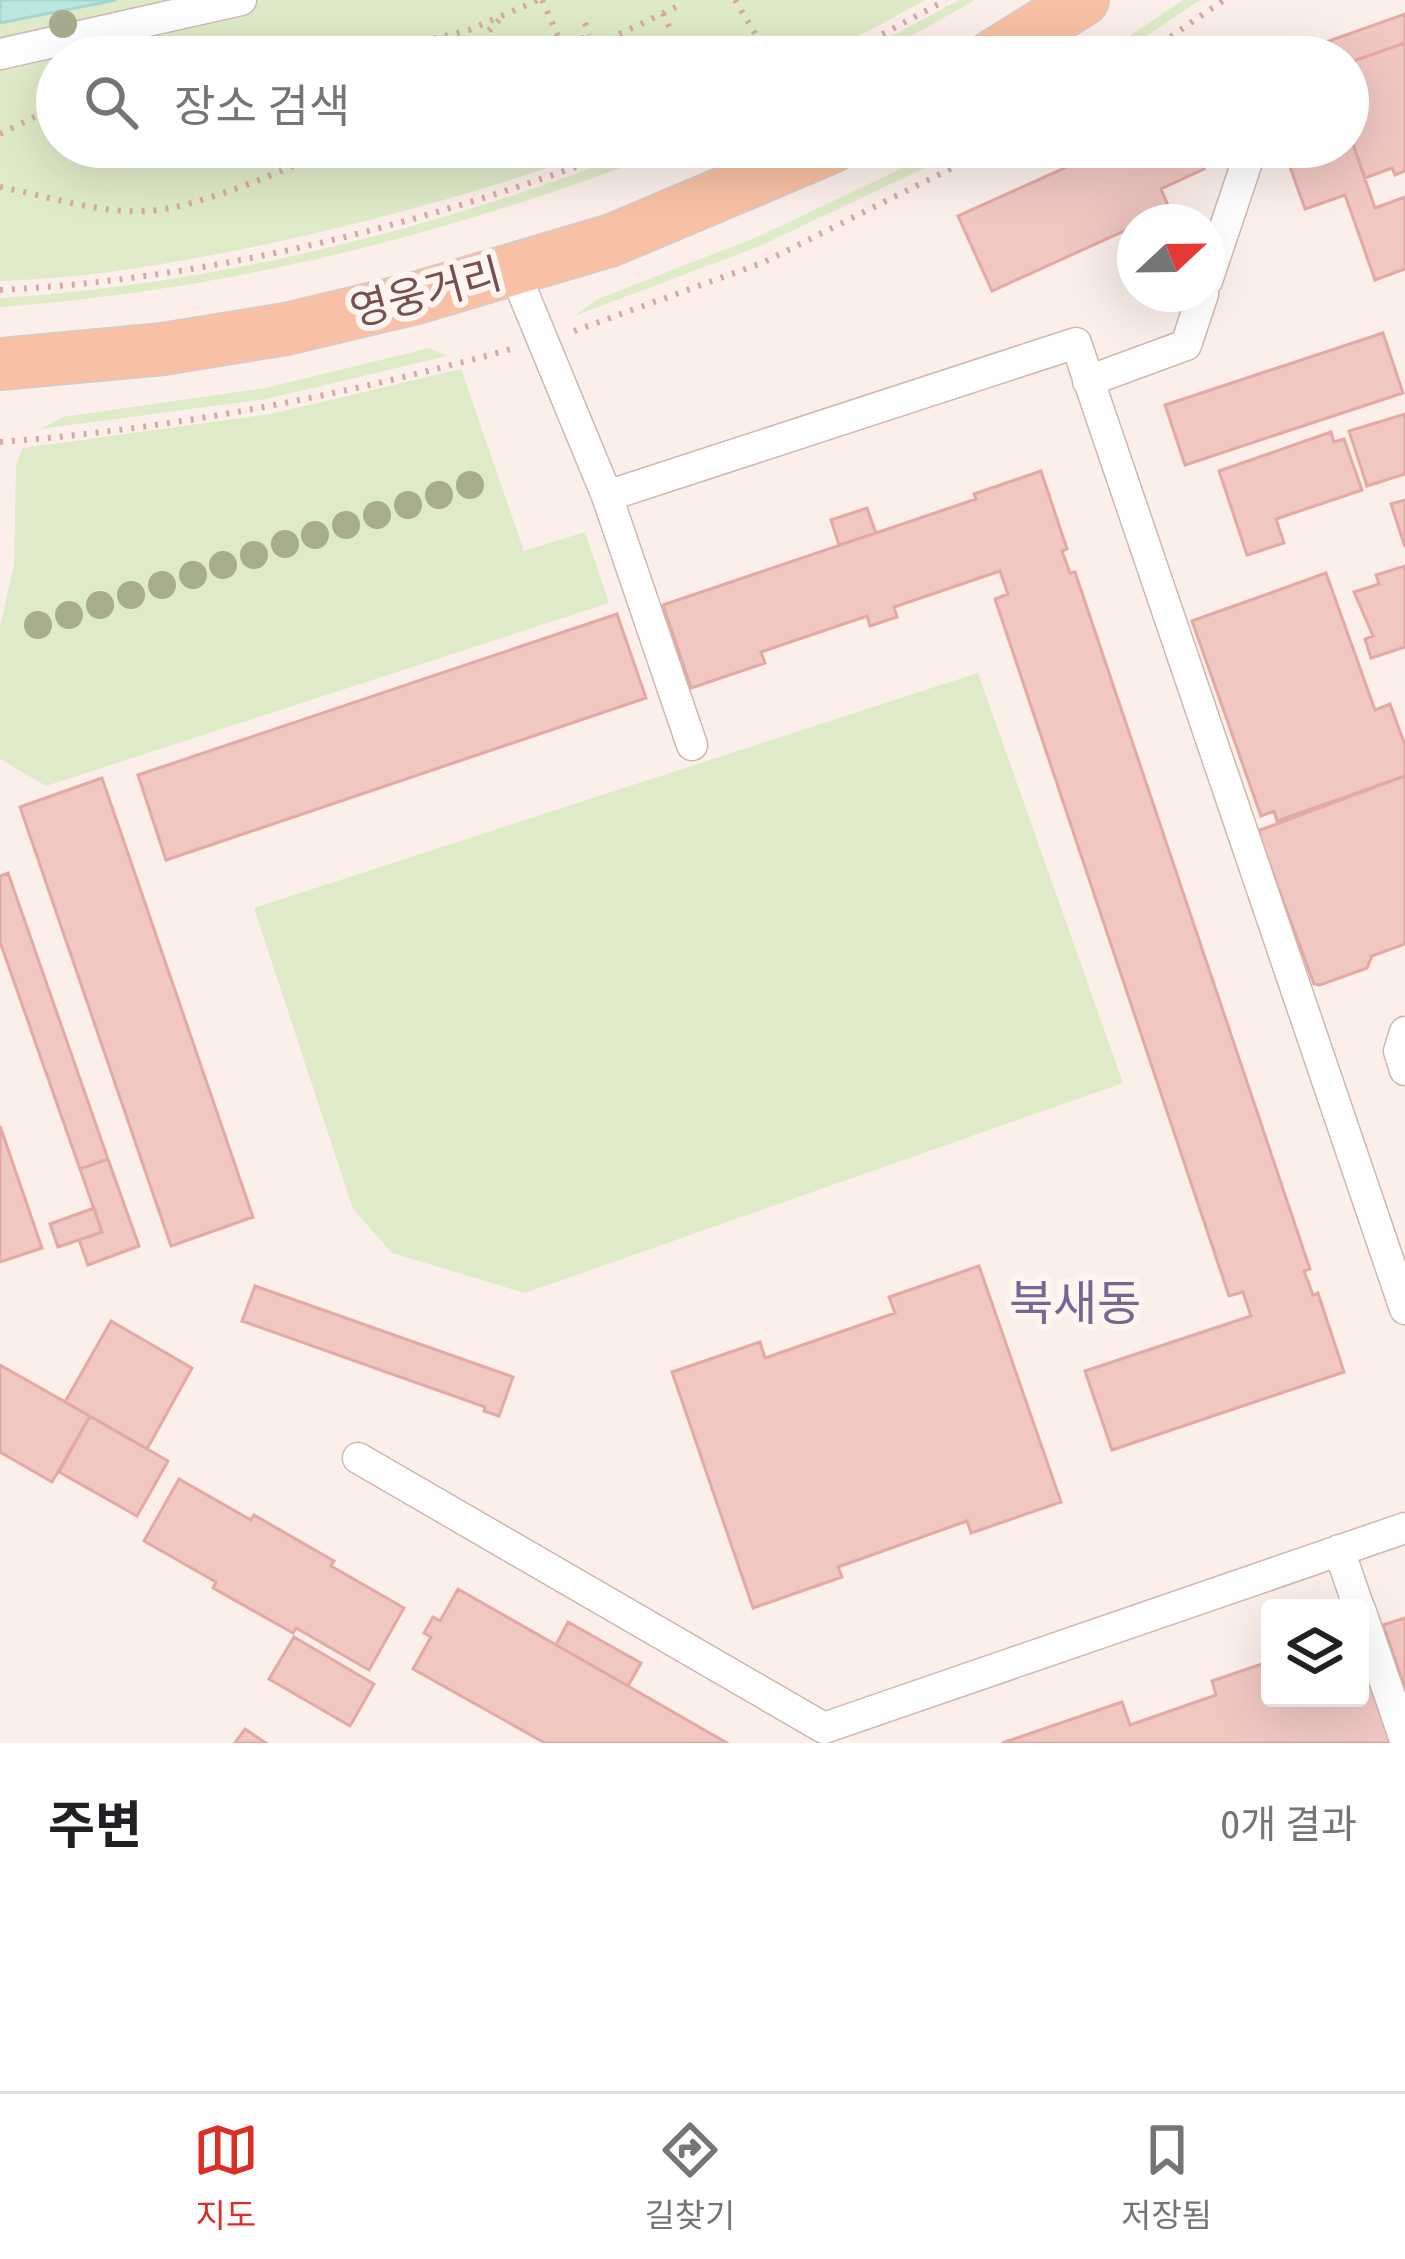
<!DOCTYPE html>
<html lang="ko">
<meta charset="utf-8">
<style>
:root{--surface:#fff;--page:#f6f6f6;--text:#202124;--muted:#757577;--line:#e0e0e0;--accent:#d93025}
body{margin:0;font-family:"Fira Sans Condensed","Noto Sans KR",sans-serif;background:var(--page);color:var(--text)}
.controls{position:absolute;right:36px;bottom:36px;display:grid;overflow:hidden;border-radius:12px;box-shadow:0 12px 48px #0002}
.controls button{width:108px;height:108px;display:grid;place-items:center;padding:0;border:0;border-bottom:3px solid var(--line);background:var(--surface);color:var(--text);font:60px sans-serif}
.compass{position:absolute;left:1117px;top:204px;width:108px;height:108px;border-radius:50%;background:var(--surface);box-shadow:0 12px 48px #0002;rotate:68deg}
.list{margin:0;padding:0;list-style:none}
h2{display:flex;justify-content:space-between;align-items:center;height:156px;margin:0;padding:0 48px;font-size:51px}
h2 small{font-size:39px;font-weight:400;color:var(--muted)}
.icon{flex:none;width:66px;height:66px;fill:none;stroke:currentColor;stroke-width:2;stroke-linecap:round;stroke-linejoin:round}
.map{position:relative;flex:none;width:1405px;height:1743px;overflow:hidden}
.search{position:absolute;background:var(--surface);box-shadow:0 12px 48px #0002;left:36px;right:36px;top:36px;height:132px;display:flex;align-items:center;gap:30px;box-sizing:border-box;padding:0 42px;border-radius:66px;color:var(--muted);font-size:45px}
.sheet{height:348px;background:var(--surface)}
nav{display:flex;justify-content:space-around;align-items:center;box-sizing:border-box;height:168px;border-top:3px solid var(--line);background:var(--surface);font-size:33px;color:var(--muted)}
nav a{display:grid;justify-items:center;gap:6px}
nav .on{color:var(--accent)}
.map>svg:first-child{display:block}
</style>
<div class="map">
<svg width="1405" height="1743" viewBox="0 0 1405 1743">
<rect width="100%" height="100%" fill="#fcefe9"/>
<path fill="#dfeac8" d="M116,0H926L819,57H57V147H606C500,187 391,216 281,241C188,261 95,278 0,281V23Z
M959,0H975L874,57H852Z
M1183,0H1200L1115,57H1098Z
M647,147H676C458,232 234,290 0,307V298C221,284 441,228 647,147Z
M947,147H969L760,246L574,316L598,299L757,237Z
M430,348L447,356L266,399L40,429L63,417L265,388Z
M461,369L524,551L585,532L609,603L46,786L0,759V626L14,565L16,464L23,448L271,414Z
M978,673L1123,1083L525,1293L392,1253L353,1209L254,908Z"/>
<path fill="#bee6e0" stroke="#a4d7d0" stroke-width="3" d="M0,0H116L0,23Z"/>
<path fill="#f1c7c2" stroke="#e3a9a2" stroke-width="3" d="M1405,14V43L1348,63V57H1296L1295,53Z
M1405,43V171L1395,175L1392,168L1365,178L1348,130V63Z
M1348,130L1375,208L1405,197V269L1375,280L1345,195L1305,209L1283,147H1348Z
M1111,147H1194L1204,169L1161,189L1170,210L1135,222V226L992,291L958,216Z
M1383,333L1403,393L1185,465L1165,405Z
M1405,414V474L1367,486L1349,431Z
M1331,432L1334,442L1344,439L1362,490L1276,519L1284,543L1247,555L1219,471Z
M1041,471L1067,549L1062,551L1070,573L1075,572L1310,1269L1304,1271L1313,1295L1318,1293L1344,1372L1112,1450L1085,1371L1251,1316L1243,1292L1229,1296L995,599L1008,594L1000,571L894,607L897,617L870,626L867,616L761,652L765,663L691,688L663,605L976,499L974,494Z
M1405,500V547L1391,504Z
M867,508L876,533L839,545L831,520Z
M1405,566V647L1371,658L1365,639L1373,636L1354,592L1379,584L1376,575Z
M1326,573L1375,710L1390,704L1405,745V776L1277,821L1274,811L1261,816L1192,621Z
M617,614L646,698L166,860L138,775Z
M1405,776V944L1372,956L1367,968L1320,985L1314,984L1259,836L1260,830Z
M102,778L253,1217L171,1246L20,807Z
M8,873L108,1159L80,1169L0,942V876Z
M0,1126L42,1248L0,1262Z
M108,1159L139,1246L88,1265L79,1240L102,1232L80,1169Z
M94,1208L102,1232L58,1247L50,1224Z
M979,1266L1061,1502L971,1533L967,1521L838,1567L842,1577L753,1608L672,1372L760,1342L765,1358L895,1313L889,1297Z
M255,1286L513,1377L499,1416L484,1411L485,1407L242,1321Z
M111,1321L192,1368L147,1449L65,1402Z
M0,1365L90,1416L52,1482L0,1452Z
M90,1416L168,1461L137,1516L59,1472Z
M179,1479L251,1520L254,1515L334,1561L331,1566L404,1608L369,1670L296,1628L293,1633L213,1588L216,1582L144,1541Z
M458,1589L628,1686L727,1743H545L413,1669L431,1637L424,1633L433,1617L440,1621Z
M1405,1618V1688L1383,1625Z
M568,1622L641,1663L628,1686L556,1645Z
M294,1637L374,1684L350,1726L269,1679Z
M1270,1661V1698H1360V1682L1370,1678L1393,1743H1002L1122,1702L1130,1725L1216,1695L1212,1681Z
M245,1729L266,1743H235Z"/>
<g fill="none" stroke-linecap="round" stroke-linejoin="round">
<g stroke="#d0b7b1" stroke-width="33">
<path id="street" d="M0,54L241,0
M514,271L607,496L692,745
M1207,281L1247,162
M1088,381L1186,345L1203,294
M607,496L1076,343L1405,1309
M1405,1032L1399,1051L1405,1070
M358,1458L824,1728L1405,1528
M1339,1550L1359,1608
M1360,1609L1405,1740"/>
</g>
<g stroke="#d6caca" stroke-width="54">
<path id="primary" d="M991,57L1083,0
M0,364L163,349L286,329L416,298L612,240L832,147"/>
</g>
<path stroke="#d6a9a4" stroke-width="6" stroke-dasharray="3 9" stroke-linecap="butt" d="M542,0L563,47L590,35L595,46L678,6L675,0
M735,0L769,57
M663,13L673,35
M585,23L590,35
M613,37L623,57
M206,57L437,38L469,30L538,0
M464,57L499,20
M840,57L946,0
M1141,57L1224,0
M0,134L57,106
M0,187C47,196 100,214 148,211C198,208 289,169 334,147
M0,290C215,279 429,223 630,147
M574,331L762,263L994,147
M0,442C175,429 346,395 515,348"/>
<use href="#street" stroke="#fff" stroke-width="30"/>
<use href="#primary" stroke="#f8c1a5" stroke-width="51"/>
</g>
<g fill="#a6ac8d">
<circle cx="63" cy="24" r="14"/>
<circle cx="470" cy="485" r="14"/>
<circle cx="439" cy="495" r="14"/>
<circle cx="408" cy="505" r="14"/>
<circle cx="377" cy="515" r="14"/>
<circle cx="346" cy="525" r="14"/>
<circle cx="315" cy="535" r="14"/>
<circle cx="285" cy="544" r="14"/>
<circle cx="254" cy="555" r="14"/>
<circle cx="223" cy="565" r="14"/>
<circle cx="193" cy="575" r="14"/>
<circle cx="162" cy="585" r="14"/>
<circle cx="131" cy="595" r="14"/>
<circle cx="100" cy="605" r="14"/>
<circle cx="69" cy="615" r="14"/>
<circle cx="38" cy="625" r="14"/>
</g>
<g text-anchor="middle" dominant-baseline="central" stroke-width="12" stroke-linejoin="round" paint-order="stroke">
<g font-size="42" fill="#76504d" stroke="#fef5f0">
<text transform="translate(426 293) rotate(-15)">영웅거리</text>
</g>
<g font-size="48" fill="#766692" stroke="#fef5f0">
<text x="1075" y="1304">북새동</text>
</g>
</g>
</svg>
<div class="controls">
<button><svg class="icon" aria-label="layers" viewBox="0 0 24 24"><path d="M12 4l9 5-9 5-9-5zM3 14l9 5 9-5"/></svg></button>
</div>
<svg class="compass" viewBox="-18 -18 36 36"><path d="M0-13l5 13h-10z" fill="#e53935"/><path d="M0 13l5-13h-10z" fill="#757577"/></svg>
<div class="search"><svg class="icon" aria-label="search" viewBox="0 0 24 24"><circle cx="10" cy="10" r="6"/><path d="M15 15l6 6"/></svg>장소 검색</div>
</div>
<section class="sheet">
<h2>주변<small>0개 결과</small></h2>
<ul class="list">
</ul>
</section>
<nav>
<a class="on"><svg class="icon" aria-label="map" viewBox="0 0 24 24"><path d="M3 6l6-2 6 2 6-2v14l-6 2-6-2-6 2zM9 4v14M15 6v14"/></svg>지도</a>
<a><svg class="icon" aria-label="directions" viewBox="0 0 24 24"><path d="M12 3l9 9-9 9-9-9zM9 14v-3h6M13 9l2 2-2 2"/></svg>길찾기</a>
<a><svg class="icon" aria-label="saved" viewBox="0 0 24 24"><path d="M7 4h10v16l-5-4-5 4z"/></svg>저장됨</a>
</nav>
